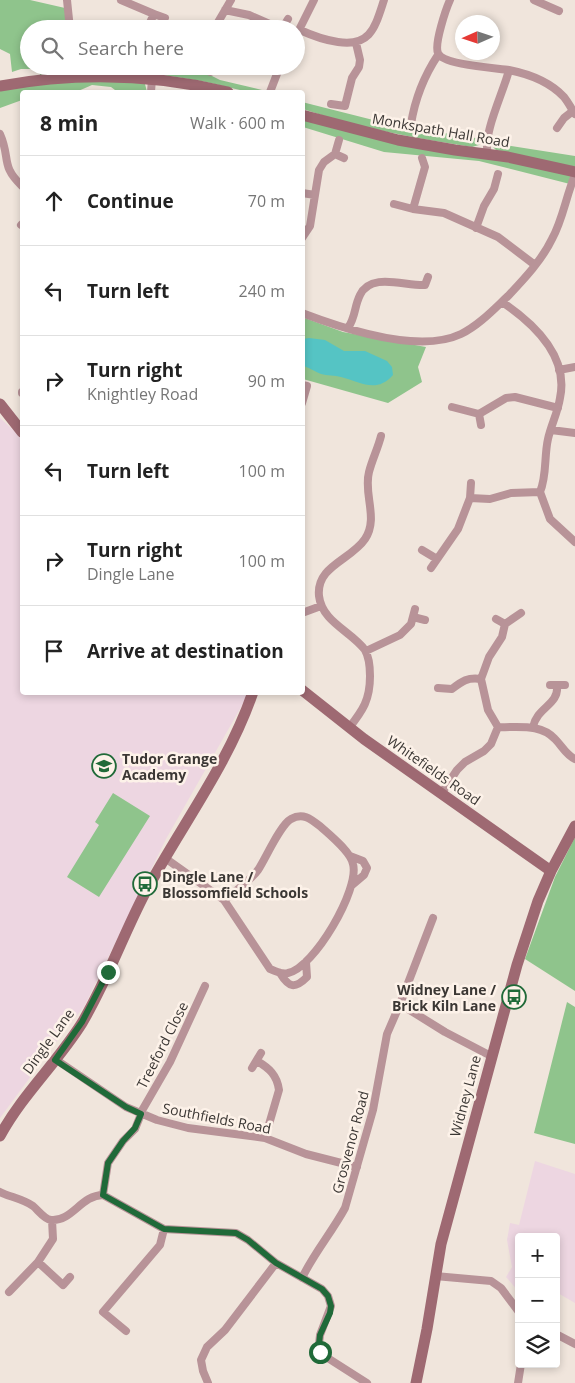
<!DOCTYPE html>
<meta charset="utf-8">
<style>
:root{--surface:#fff;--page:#f6f6f6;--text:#222;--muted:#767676;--line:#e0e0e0}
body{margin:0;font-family:"Open Sans",sans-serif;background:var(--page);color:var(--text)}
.controls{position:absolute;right:15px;bottom:15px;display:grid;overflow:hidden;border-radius:5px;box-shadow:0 2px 8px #0003}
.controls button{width:45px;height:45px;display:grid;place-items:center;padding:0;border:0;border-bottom:1px solid var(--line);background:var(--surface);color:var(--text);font:25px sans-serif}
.compass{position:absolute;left:455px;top:15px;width:45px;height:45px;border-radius:50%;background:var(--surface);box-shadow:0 2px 8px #0003;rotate:267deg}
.stop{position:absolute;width:15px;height:15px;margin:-11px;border:4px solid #206a39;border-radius:50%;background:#fff}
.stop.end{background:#206a39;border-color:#fff;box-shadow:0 1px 5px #0008}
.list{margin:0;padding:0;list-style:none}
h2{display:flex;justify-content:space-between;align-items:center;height:65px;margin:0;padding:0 20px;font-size:21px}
h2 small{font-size:16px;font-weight:400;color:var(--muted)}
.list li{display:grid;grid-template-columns:32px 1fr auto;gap:15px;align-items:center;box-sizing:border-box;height:90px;padding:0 20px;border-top:1px solid var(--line)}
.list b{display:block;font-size:19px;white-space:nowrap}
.list p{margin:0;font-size:16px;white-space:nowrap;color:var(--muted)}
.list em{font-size:16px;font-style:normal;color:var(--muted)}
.icon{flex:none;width:28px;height:28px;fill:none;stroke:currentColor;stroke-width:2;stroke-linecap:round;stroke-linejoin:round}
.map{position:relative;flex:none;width:575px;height:1383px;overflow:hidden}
.search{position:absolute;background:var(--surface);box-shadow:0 2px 8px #0003;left:20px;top:20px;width:285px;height:55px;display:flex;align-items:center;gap:12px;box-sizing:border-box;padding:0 18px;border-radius:28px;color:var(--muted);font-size:19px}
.panel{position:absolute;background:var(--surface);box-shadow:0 2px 8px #0003;left:20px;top:90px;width:285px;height:605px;border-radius:5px}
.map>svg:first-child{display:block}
</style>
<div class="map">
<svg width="575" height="1383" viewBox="0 0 575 1383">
<rect width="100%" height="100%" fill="#f0e5dc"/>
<path fill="#edd6e1" d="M0,418L22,438V692L249,693L166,839L84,1007L68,1026L0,1118Z
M535,1161L575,1174V1303L556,1292V1237H519V1292L506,1277L512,1267L507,1240L510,1223L519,1225Z"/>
<path fill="#8fc48c" d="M0,0H30L65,8L67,29H29V66H66L60,74L40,75L39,69H21L12,72L10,54L0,49Z
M77,66H159L175,70L200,67L210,75L220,80L262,90L259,92C239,92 216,83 195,80C158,73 121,72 83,71Z
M107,79L145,84L147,92H126L115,90L111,87L92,85L76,92H22V100L0,108V91L43,83Z
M302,102L393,125L482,139L479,145L472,147C414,138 358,128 303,109Z
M302,120L491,157L570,175L572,178L570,184L479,161L384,152L303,127Z
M492,143L575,156V167L496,150L493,147Z
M302,317L343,332L426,347L418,367L422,382L388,403L303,379Z
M113,793L150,816L99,897L67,877L99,825L95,822Z
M575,837V991L525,959L555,877Z
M567,1002L575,1007V1144L534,1133Z"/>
<path fill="#55c4c4" d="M309,338L325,340L344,351H365L387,361L392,367L393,375C376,394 361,382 341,377C335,375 327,376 321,374C315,372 309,367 303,366V339Z"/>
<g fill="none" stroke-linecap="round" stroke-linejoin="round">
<path stroke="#b89398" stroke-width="8" d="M67,0L70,29
M121,0L154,14L147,29
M450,0C446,9 434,44 438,53C442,65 496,68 509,70C504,91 482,135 488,154
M534,0L559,11
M225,10L249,15L281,29
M154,14L165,18
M214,29L231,0
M282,29L288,19
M300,30C313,36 324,40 338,42C371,47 375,27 384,0
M296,36L314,0
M71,66L72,77
M208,66L210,72
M509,70C529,74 549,81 564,97C568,102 571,108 575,114
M151,92L152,79
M270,92L280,66
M331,104L345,106L352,78L359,67L360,60L356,43
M411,124C415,99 424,76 438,55
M557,128L564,118L573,111
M0,134C11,159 0,165 22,186
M335,154L344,158
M422,158L425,167L413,209L444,213L498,237L535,265
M302,193L315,195
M394,204L413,209
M21,225L22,224
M476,228L484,206L494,189L498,174
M302,238L310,226L319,170L324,162L335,154L339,140
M502,302C533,323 569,356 560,398C558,412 551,425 548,439C544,456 547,476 540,492L550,519L575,542
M302,313C344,329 419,354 461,334C479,325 493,310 508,296C524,279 542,260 552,239C563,219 566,196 575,175
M348,328C356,316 354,307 360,295C371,272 404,286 425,285L428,277
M559,370L575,367
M302,385L307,386L302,403
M22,392V393
M452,407L479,414
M481,425L479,414L506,398L515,397L558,408
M551,430L575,433
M470,498L471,483
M422,550L437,559
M431,568L458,529L470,498L490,499L511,493L540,492
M302,613L321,606
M413,617L425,620
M496,619L505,624
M366,651L400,635L411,624L415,609
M550,685H565
M438,688L452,689C462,681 468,677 481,679
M498,727C518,728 540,723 555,739C562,746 566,755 575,759
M533,727C537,707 559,705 557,686
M349,728C363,710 370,700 370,676C370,669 369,657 365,650C351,631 322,622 319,596C316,566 351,560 365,539C379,518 363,494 369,472C372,460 378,448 381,436
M441,794L457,770L465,762L484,751L491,744L498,727L488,710L481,679L489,657L502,637L505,624L521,613
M350,856L363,861L367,868L364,875L351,886
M165,858L224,900C236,891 249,882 258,870C266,858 280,825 291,819C303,812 311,819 321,827C330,835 351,852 353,864C360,889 314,968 288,973C281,975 276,971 270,969L224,900
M433,918L400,1004L445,1032L491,1056
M280,973C289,988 295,989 307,977L306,962
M55,1059L126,1107L157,1120L188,1128L265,1138L306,1154L357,1167
M257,1061C269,1068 277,1075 279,1090L265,1138
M252,1068L261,1053
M140,1114L170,1062L205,986
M0,1192C10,1197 23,1199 33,1206C38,1210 44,1219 51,1220C72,1222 81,1195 103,1195L164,1229L236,1233L248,1240L276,1263L322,1289L328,1296L331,1306L320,1335L319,1344L323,1355L367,1383
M103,1195L108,1163L123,1141L135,1129L141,1114
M38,1262L63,1285L70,1277
M435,1276L491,1281L501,1288L519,1312
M302,1278C314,1253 332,1232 345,1208L373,1110L387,1034L400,1004
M9,1292L38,1262L53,1239L52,1220
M126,1331L103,1312L160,1245L164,1229
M556,1334L575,1344
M208,1383L203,1371L201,1360L207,1347L225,1330L276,1263
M518,1383L521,1364"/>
<path stroke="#9e6972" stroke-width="11" d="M0,86C76,72 153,74 228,92
M302,115L398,140L455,150L508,157L575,172
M0,404L22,432
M302,690L364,739L551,871
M0,1136C22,1095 57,1063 82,1023C107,981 123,935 145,893C181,826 228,765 253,692
M416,1383L427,1329L441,1244L517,965L538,901L551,871L575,826"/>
</g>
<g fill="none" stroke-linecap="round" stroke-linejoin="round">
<path stroke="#206a39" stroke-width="6" d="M108,972L82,1022L55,1060L126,1107L141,1114L135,1128L123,1141L108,1163L103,1195L164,1229L236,1233L248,1240L276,1263L322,1289L328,1296L331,1306L330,1313L320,1335L319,1344L320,1352"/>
</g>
<defs>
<g id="school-ring" transform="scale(1.25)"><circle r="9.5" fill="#fdf2e9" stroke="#206a39" stroke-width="1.5"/><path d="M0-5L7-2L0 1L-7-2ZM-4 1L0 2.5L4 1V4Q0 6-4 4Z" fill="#206a39"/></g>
<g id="bus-ring" transform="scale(1.25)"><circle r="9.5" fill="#fdf2e9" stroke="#206a39" stroke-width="1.5"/><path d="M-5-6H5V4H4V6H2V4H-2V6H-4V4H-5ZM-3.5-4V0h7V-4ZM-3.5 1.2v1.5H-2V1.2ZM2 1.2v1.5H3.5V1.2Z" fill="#206a39"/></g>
</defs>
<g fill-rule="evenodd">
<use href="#school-ring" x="104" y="766"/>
<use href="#bus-ring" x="145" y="884"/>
<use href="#bus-ring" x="514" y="997"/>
</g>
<g text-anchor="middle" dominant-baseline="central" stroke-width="5" stroke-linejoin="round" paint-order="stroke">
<g font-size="14" fill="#3b3734" stroke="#fdf2e9">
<text transform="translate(441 130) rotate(10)">Monkspath Hall Road</text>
<text transform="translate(434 770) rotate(35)">Whitefields Road</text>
<text transform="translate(48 1041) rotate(-54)">Dingle Lane</text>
<text transform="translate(162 1045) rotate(-63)">Treeford Close</text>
<text transform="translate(465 1096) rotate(-75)">Widney Lane</text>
<text transform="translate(217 1118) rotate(11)">Southfields Road</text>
<text transform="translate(350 1142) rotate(-75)">Grosvenor Road</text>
</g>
<g font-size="14" font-weight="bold" fill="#3b3734" stroke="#fdf2e9" text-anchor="start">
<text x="122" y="758">Tudor Grange<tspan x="122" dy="16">Academy</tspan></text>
<text x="162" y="876">Dingle Lane /<tspan x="162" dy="16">Blossomfield Schools</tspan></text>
<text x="496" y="989" text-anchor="end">Widney Lane /<tspan x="496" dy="16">Brick Kiln Lane</tspan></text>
</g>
</g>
</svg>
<div class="controls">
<button>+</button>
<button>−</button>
<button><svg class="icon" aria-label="layers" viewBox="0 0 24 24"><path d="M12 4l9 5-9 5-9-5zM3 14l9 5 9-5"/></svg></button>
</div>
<svg class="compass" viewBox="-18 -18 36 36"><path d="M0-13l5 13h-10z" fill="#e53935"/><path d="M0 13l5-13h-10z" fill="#767676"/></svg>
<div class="stop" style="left:320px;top:1352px"></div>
<div class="stop end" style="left:108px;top:972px"></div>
<div class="search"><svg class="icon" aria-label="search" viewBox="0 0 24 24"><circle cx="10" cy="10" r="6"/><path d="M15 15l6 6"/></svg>Search here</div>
<section class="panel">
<h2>8 min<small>Walk · 600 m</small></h2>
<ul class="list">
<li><svg class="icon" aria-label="ahead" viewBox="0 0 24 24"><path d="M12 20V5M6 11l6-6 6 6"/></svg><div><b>Continue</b></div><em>70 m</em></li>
<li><svg class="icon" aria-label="left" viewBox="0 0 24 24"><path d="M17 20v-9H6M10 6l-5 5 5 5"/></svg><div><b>Turn left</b></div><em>240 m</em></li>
<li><svg class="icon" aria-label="right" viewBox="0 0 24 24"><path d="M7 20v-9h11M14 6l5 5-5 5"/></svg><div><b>Turn right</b><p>Knightley Road</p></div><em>90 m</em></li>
<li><svg class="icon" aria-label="left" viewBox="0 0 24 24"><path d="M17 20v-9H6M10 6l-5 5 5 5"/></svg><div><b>Turn left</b></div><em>100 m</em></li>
<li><svg class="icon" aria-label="right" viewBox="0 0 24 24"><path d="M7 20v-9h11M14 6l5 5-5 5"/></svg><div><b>Turn right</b><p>Dingle Lane</p></div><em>100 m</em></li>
<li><svg class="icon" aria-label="arrive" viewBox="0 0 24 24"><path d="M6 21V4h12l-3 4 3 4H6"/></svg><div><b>Arrive at destination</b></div></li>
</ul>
</section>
</div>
